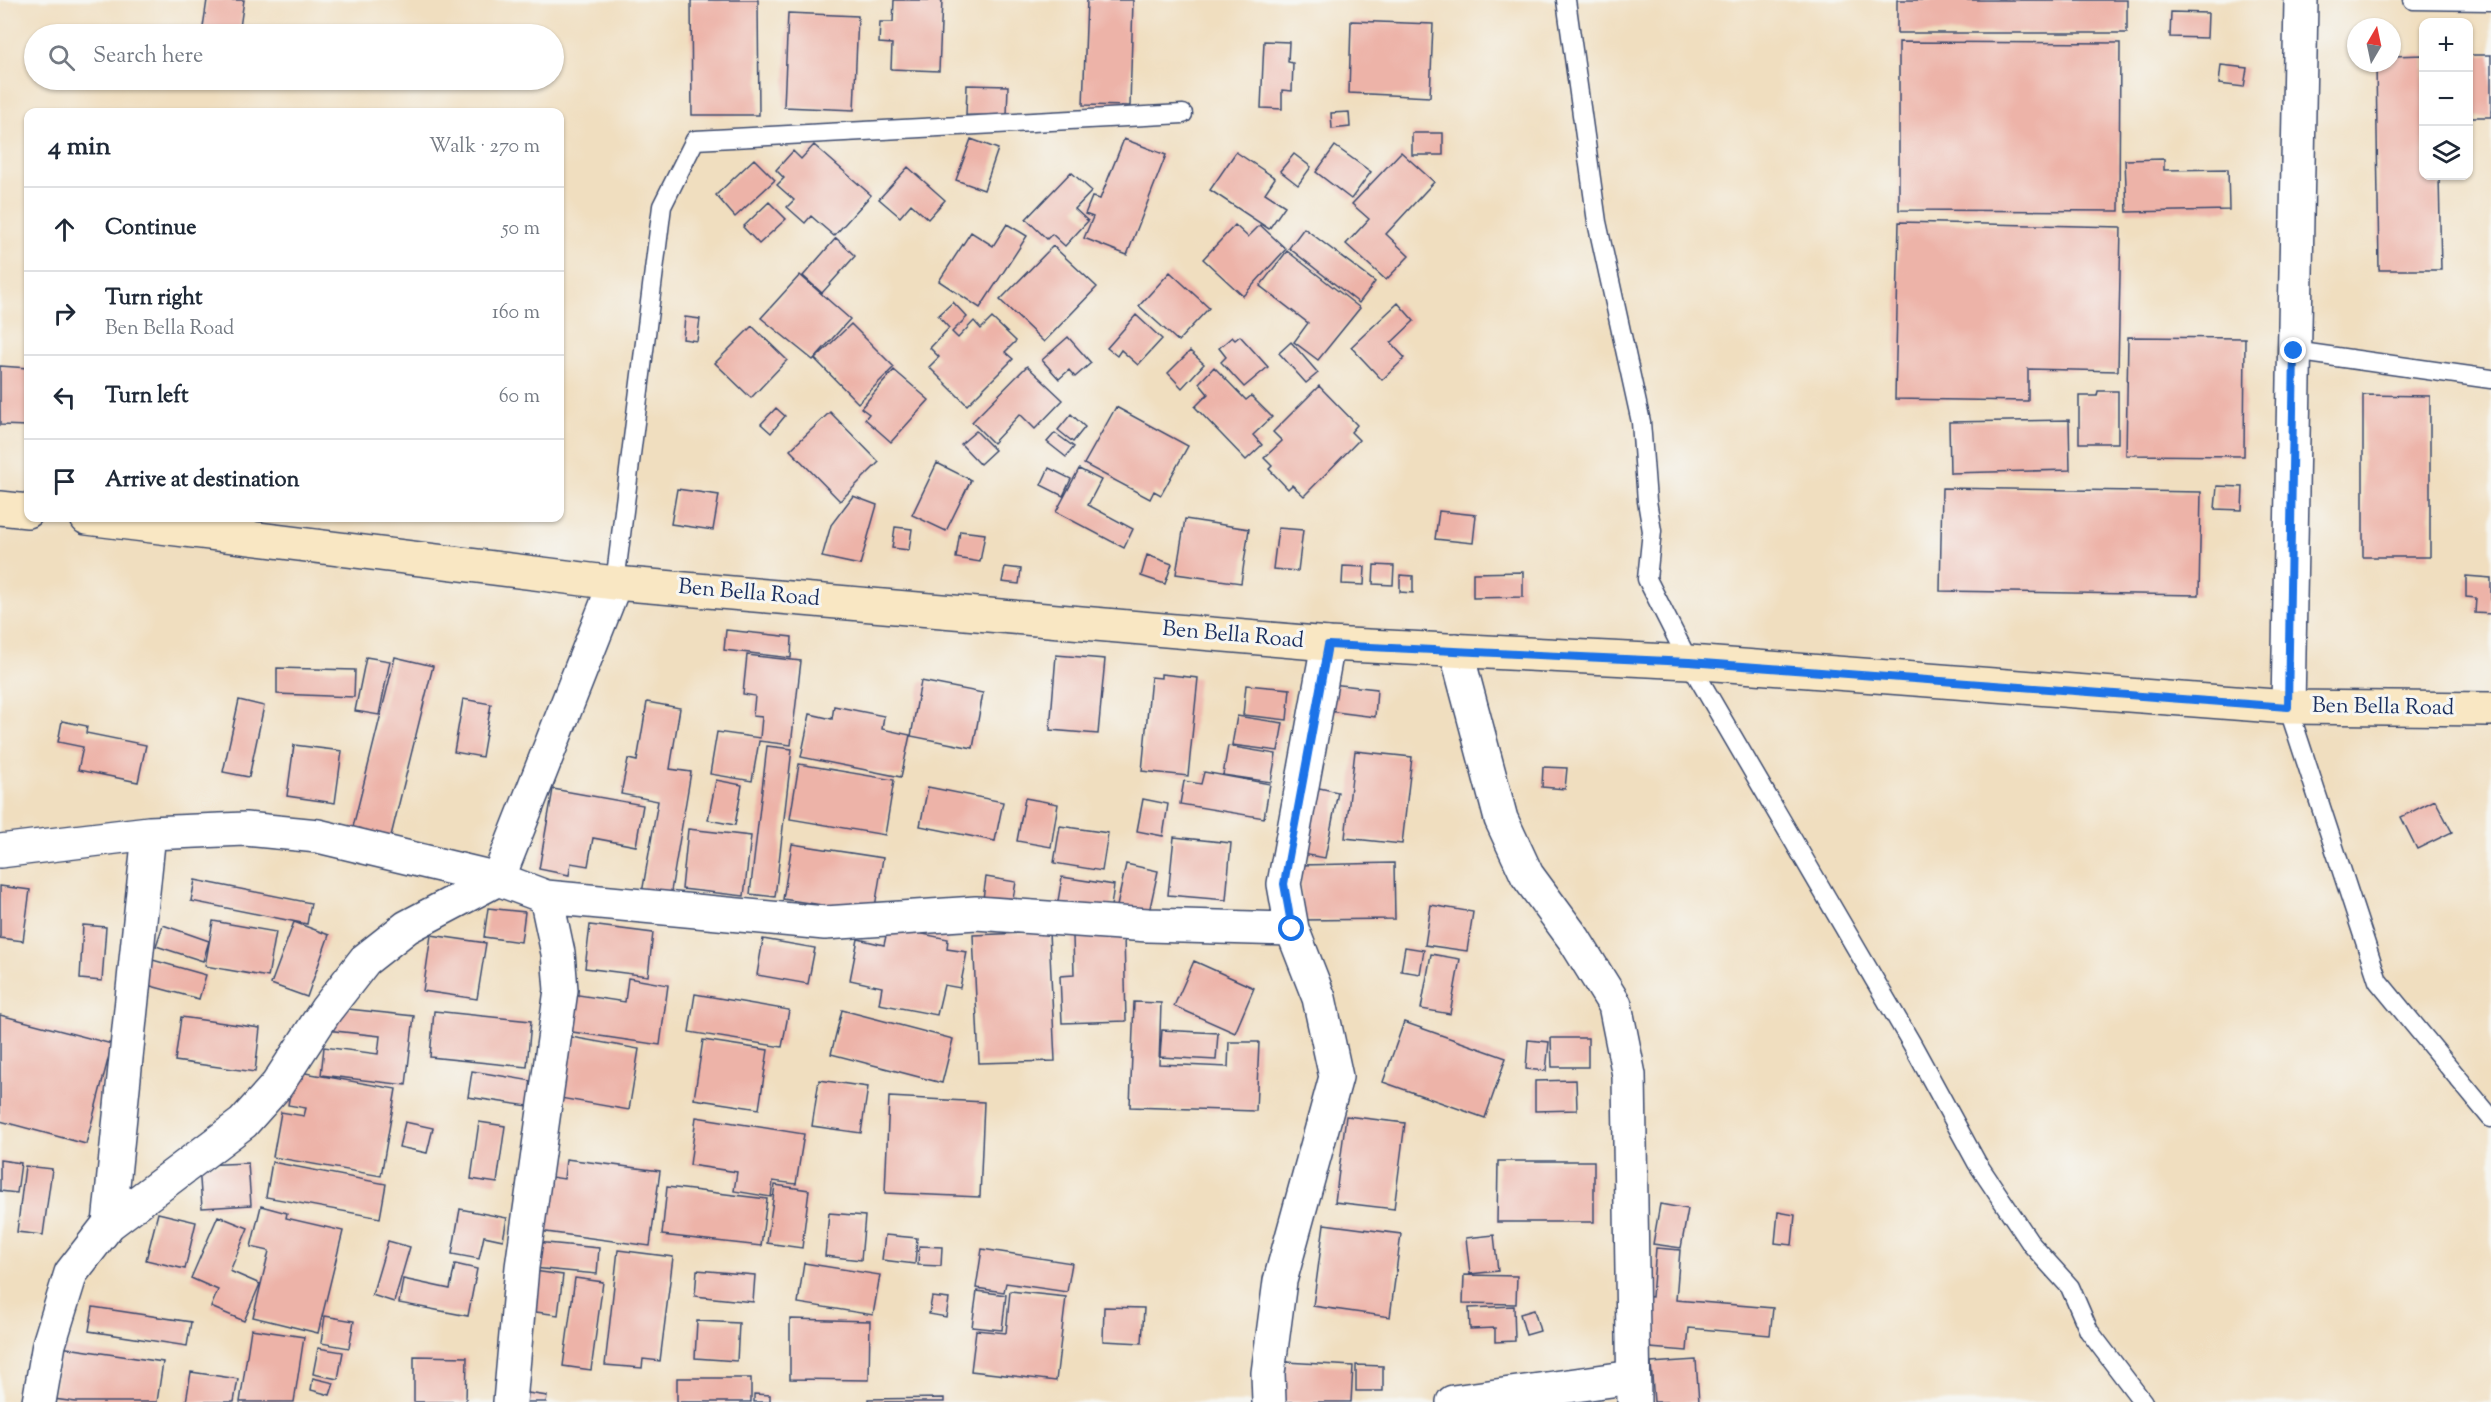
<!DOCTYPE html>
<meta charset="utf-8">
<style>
:root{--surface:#fff;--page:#f2f2f3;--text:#1f2937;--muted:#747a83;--line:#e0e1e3}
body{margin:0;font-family:"Sorts Mill Goudy",serif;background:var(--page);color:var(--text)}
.controls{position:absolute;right:18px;top:18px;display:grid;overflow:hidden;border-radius:12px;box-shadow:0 2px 4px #0004}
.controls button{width:54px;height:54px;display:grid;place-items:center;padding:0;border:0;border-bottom:2px solid var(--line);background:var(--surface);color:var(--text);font:30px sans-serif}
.compass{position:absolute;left:2347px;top:18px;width:54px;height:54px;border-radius:50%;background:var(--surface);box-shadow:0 2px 4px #0004;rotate:9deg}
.stop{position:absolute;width:18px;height:18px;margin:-14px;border:4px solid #1a73e8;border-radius:50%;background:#fff}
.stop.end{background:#1a73e8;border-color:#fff;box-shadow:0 2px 6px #0008}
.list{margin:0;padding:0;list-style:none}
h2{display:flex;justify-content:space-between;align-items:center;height:78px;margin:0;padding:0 24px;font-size:26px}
h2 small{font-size:20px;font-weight:400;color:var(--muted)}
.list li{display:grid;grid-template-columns:39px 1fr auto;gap:18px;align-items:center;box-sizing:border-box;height:84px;padding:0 24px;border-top:2px solid var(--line)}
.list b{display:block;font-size:22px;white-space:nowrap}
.list p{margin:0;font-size:20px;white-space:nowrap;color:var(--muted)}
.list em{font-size:20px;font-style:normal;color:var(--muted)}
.icon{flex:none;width:33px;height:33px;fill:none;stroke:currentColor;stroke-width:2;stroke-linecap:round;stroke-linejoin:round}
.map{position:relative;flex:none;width:2491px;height:1402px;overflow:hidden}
.search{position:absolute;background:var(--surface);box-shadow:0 2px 4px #0004;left:24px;top:24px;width:540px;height:66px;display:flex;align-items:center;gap:15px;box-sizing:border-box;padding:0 21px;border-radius:33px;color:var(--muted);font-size:22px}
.panel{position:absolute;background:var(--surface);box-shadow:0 2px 4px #0004;left:24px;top:108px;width:540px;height:414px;border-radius:12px}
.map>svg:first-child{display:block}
</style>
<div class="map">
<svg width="2491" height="1402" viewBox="0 0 2491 1402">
<rect width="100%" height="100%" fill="#f6f6f2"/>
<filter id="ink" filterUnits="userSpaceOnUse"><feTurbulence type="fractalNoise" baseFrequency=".0167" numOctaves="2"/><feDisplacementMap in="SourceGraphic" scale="12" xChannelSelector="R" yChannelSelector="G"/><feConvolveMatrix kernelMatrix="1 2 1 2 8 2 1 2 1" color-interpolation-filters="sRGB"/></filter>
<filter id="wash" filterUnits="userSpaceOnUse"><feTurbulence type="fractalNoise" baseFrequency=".008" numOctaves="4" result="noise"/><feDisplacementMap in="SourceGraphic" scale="24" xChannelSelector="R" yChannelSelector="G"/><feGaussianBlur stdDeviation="1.35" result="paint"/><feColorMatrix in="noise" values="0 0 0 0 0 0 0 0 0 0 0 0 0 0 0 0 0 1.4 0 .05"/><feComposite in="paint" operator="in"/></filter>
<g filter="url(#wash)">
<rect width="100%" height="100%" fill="#f0debf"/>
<g id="blocks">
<path fill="#edb3a8" d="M207,0H244L239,34H202Z
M691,0H758L759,115H692Z
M894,0H942L939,71L891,69L892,44L879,43L880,22H893Z
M1087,0H1133L1130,106L1083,105Z
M1897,0H2127V33H1897Z
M2171,12L2208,13L2207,38L2170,37Z
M788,13L858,16L854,110L784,107Z
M1351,21L1433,24L1430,97L1349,93Z
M1264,41L1289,42L1288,62L1293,63L1292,91L1282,90V109L1261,108Z
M1899,42L2120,43L2119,211L1899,210Z
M2424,55V176H2439L2441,270H2379L2376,63H2392V56Z
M2469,55H2491V117H2469Z
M2221,65L2247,68L2244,87L2219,84Z
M967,85L1008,86L1007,116L966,115Z
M1349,112L1350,127L1332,129L1331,113Z
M1412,133H1443V155H1412Z
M971,139L998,149L984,190L956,180Z
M1124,139L1166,155L1127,255L1084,238L1093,217L1085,214L1092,197L1100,199Z
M814,145L871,195L834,236L811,216L805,223L787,207L794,200L777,185L784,178L776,170L793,151L801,159Z
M1335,146L1371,172L1351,199L1316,172Z
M1236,152L1275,178L1265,193L1285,206L1269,229L1210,190Z
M1401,152L1434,182L1386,234L1409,256L1386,280L1346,244L1369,219L1352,204Z
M1294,154L1311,167L1298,185L1280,171Z
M754,159L775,180L735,217L716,195Z
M2164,159V170L2228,169L2229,210L2127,212L2125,160Z
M908,167L945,200L928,219L911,204L900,217L879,199Z
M1071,172L1092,191L1075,209L1088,221L1065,246L1052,234L1047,239L1026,219Z
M769,202L786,219L759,244L743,227Z
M1899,222L2121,227L2118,371L2028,369V401L1895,399Z
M1007,224L1027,236L980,308L939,281L971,232L993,246Z
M1235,225L1248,237L1260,225L1286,249L1243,296L1203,259Z
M1304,228L1375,282L1359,303L1289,248Z
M836,238L855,256L822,293L803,276Z
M1053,246L1097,287L1044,342L1000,300Z
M1287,251L1360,308L1318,360L1294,342L1308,323L1260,286Z
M1170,272L1209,308L1178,341L1139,306Z
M800,275L850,319L813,360L761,318Z
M953,302L967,317L952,332L958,338L974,321L981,329L992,318L1016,341L1005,352L1013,359L967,405L929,367L939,357L930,348L949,328L938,316Z
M1398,303L1414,321L1391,343L1405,358L1382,380L1351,347Z
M1136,315L1162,339L1138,365L1121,350L1117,356L1107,348Z
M685,317L700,319L697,341L683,339Z
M851,324L894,367L858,403L815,359Z
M752,326L787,360L751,398L715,363Z
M1240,336L1268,367L1244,387L1221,362L1226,357L1219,348L1232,337L1235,340Z
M1068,337L1091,363L1075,377L1069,370L1059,379L1042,360Z
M2128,337L2245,338L2244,456L2126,455Z
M1291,342L1318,373L1306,383L1279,353Z
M1190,351L1204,364L1182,388L1168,373Z
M0,366L28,368V426L0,425Z
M1027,366L1063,400L1035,429L1020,414L993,443L972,422Z
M1214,367L1246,400L1251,396L1272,417L1253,435L1262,445L1246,460L1195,407L1208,394L1199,383Z
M894,370L929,400L891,442L865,419L869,414L861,408Z
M1319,386L1357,425L1351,432L1359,440L1304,496L1292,485L1288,489L1269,469L1272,466L1264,458L1282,441L1273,432Z
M2098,391H2118V443H2079V396H2097Z
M2363,395L2430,396V557H2363Z
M1116,407L1188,446L1161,495L1154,491L1150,499L1084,464Z
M776,408L785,416L771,433L761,424Z
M830,412L879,462L840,501L790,450Z
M1071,414L1085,427L1073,442L1058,430Z
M2069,420L2070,470L1950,473L1949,422Z
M976,431L995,450L980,464L961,444Z
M1055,433L1074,447L1066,457L1047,442Z
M937,463L971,480L946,531L912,515Z
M1049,468L1071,479L1063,496L1041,485Z
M1079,469L1101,480L1088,505L1133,529L1124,548L1056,512Z
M2217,486L2243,487L2242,510L2215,509Z
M1942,488L2201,492L2199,595L1940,591Z
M677,489L719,495L713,530L671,524Z
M853,496L877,505L860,565L822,557L831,525Z
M1439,511L1476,515L1473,543L1435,539Z
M1185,519L1249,529L1241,583L1176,574Z
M895,527L912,529L909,550L892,548Z
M1278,528L1303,530L1298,571L1273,569Z
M960,531L985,534L980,562L956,558Z
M1147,555L1172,564L1165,584L1141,576Z
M1374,565L1394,566L1393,585L1373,584Z
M1343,566L1365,567L1364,585L1342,584Z
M1005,567L1021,569L1019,584L1002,582Z
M1523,572V597L1473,598V573Z
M1400,575L1413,576V593L1400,592Z
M2466,576L2491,578V614L2475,613L2476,598L2466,597Z
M726,630L792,637L791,658L724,650Z
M747,655L801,661L791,745L759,741L752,781L710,774L717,732L760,738L762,717L753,716L755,696L743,694Z
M1056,655L1105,659L1098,734L1050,730Z
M366,657L390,661L379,715L355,711Z
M395,657L433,666L389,844L351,835Z
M277,668L355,670L354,697L277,694Z
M1161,674L1198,678L1188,776L1142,771L1151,677L1161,678Z
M921,681L983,693L973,748L911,736Z
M1331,684L1377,689L1375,717L1328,711Z
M1246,685L1290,689L1287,720L1243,715Z
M463,699L491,704L482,757L454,752Z
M239,700L264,706L249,777L223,772Z
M647,702L680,708L670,769L691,772L670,897L642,893L658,801L621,794L628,759L637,761Z
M834,706L884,716L882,729L910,735L901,777L801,757L810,714L832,719Z
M1237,716L1283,723L1278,751L1232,745Z
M62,721L87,726L86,733L146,745L138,782L78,770L83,747L58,742Z
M294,745L342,751L335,803L287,796Z
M767,746L792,749L775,897L750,894Z
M1228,746L1276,754L1271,782L1223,775Z
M1355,751L1412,757L1402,844L1345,838Z
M799,764L894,780L885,835L790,819Z
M1543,767L1567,768L1565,789L1542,787Z
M1204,772L1270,784L1264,818L1180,804L1184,781L1201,784Z
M716,780L742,785L735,825L708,820Z
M1310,786L1338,792L1325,858L1297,853Z
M928,787L1003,802L995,841L920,826Z
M553,789L643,805L636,846L593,838L588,866L571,863L569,875L539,869Z
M1025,798L1058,804L1051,847L1017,841Z
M1143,799L1168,804L1163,836L1137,831Z
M2435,800L2452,832L2417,849L2401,817Z
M1060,826L1108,833L1102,871L1054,863Z
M688,829L751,836L744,896L682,889Z
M1174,837L1231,843L1226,900L1168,895Z
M792,844L883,858L874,913L783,899Z
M1394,863L1395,919L1302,920L1301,865Z
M1126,864L1158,871L1148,917L1116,911Z
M986,877L1016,882L1011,910L982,906Z
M1062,877L1114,885L1109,921L1056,913Z
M195,880L311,903L307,924L191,901Z
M0,886L30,890L23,941L0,938Z
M1431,905L1473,912L1467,951L1425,945Z
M488,908L525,912L521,942L484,937Z
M213,921L276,932L268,977L205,966Z
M294,922L329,935L307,997L271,984Z
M83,925L106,927L102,981L80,979Z
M163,925L209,941L203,961L156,946Z
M590,925L653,933L648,976L585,968Z
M888,927L948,939L947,949L967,952L960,988L944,985L937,1015L879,1004L882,987L850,980L858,939L884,945Z
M1049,932L1055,1061L979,1063L973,935Z
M431,935L486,943L477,999L423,991Z
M1124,935L1126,1021L1062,1023L1060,976L1074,975L1073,936Z
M763,939L815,948L808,984L757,975Z
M1405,947L1424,950L1420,974L1401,971Z
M1431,954L1460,959L1450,1014L1421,1009Z
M142,957L206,975L199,999L136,982Z
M1194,961L1254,988L1235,1033L1174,1006Z
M628,978L668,985L660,1045L566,1031L572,994L625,1002Z
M695,994L789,1010L782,1047L689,1032Z
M1134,1002L1161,1003L1159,1064L1228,1067L1229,1042H1259L1256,1111L1130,1107Z
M329,1007L414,1016L406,1085L321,1075L324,1047L378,1054L380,1036L326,1030Z
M842,1010L953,1039L942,1083L831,1054Z
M434,1011L531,1021L527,1067L430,1057Z
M0,1015L112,1044L86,1144L0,1121Z
M181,1017L260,1028L255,1072L175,1061Z
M1404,1022L1506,1058L1485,1118L1383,1082Z
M1162,1030L1218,1033L1216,1060L1160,1057Z
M571,1037L639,1049L629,1110L560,1098Z
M1551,1038H1588V1067H1552Z
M703,1040L768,1050L759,1109L694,1099Z
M1528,1040L1549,1042L1546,1071L1526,1069Z
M294,1071L396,1089L381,1176L273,1157L281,1112L304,1116L306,1108L288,1105Z
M472,1071L532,1081L528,1106L468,1097Z
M819,1080L868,1087L861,1133L812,1126Z
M1576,1080L1577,1110L1535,1111V1081Z
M889,1097L984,1102L980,1197L885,1193Z
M1346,1116L1405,1123L1394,1209L1335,1202Z
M696,1117L804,1134L796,1184L773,1181L771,1197L734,1191L737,1172L690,1165Z
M405,1122L433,1128L427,1153L399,1147Z
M479,1122L505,1126L497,1183L471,1179Z
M566,1159L660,1171L650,1246L539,1231L545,1176L564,1179Z
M0,1160L21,1163L17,1193L0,1191Z
M1498,1161H1594V1222H1497Z
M272,1162L386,1184L380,1218L266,1197Z
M248,1163L251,1205L202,1208L199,1165Z
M25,1166L52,1169L43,1235L17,1232Z
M775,1185L809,1190L802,1248L767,1243Z
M667,1187L767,1199L761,1246L662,1235Z
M1660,1204L1688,1209L1681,1248L1653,1244Z
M261,1206L287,1213L286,1218L343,1231L318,1333L253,1317L269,1251L251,1247Z
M460,1209L507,1218L503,1240L484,1236L479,1259L452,1254Z
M1778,1212L1795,1215L1792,1245L1775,1243Z
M158,1213L196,1222L185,1269L146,1260Z
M829,1213L865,1216L861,1260L825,1256Z
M218,1216L248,1228L230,1271L260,1284L244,1321L211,1307L218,1290L191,1278Z
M1324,1224L1401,1234L1390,1317L1313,1306Z
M885,1235L917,1238L915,1264L882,1260Z
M1494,1235L1498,1271L1470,1274L1466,1238Z
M388,1241L410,1247L394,1302L372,1295Z
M536,1242L599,1248L597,1274L533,1268Z
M919,1246L942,1247L941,1266L918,1265Z
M1656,1248L1680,1250L1676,1300L1773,1308L1770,1335L1689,1328L1687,1351L1638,1347L1642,1296L1652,1297Z
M982,1249L1072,1263L1067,1292L1006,1283L1004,1292L976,1288Z
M618,1250L673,1257L660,1361L643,1359L642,1368L605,1365Z
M804,1263L880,1275L873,1315L798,1303Z
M455,1264L477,1269L468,1316L399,1303L403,1279L450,1289Z
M697,1270L755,1275L753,1302L695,1296Z
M534,1271L563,1275L558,1315L529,1311Z
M1464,1275L1517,1276L1516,1304L1463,1303Z
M575,1278L603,1282L591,1370L563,1366Z
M977,1291L1006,1295L1002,1330L972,1327Z
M1010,1291L1066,1297L1056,1381L971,1371L976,1330L1006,1333Z
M932,1297L949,1299L946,1317L929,1314Z
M1514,1306L1515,1341L1495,1342V1328L1470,1329L1469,1308Z
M93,1307L191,1322L187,1346L89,1331Z
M1104,1307L1144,1308L1142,1343L1103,1341Z
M1534,1310L1540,1331L1526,1335L1520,1314Z
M325,1316L354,1321L349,1348L321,1343Z
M790,1319L870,1321L869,1380L790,1379Z
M697,1321L739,1323L737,1361L695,1358Z
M251,1329L304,1337L294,1402H240Z
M60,1347L163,1362L157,1402H76L54,1399Z
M318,1348L343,1352L338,1379L313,1374Z
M414,1356L467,1357L466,1402H414Z
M1696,1360L1699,1402H1654L1651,1363Z
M1286,1362L1353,1366L1351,1402H1283Z
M1356,1365L1383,1366V1391H1356Z
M191,1372L238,1379L234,1402H186Z
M313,1378L334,1383L330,1395L311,1390Z
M677,1378H751V1402H677Z
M521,1392L547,1396L546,1402H520Z
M754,1394L770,1395V1402H754Z
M944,1398V1402H868V1399Z"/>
</g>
</g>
<g filter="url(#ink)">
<use href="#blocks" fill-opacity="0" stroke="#3b496d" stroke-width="1.5"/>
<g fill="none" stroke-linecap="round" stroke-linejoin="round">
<g stroke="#3b496d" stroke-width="21">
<path id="service" d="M1566,0L1597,222L1641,422L1647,501L1652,531L1647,579L1689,662L1912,1044L1977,1163L2032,1245L2070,1287L2089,1331L2143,1402
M2413,0L2491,1
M2294,351L2491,379
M615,583L662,206L695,140L1183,114
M2288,707L2378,981L2491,1118"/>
</g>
<g stroke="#3b496d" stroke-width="36">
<path id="minor" d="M2288,707L2301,0
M0,851L149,833L245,829L318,836L498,879L546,897L825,923L976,913L1148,925L1292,929
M109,1224L149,833
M39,1402L49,1344L71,1273L109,1224L243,1123L277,1085L326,1010L365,960L407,927L498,879L615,583
M510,1402L522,1267L561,990L558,953L546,897
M1269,1402L1268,1373L1280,1281L1336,1077L1319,998L1292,929L1284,884L1328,644
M1453,1402L1633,1377"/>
</g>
<g stroke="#3b496d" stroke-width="36">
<path id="tertiary" d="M1456,650L1501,819L1527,875L1574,939L1615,1005L1629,1075L1634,1402"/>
</g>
<g stroke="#3b496d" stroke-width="36">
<path id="secondary" d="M0,508L28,511
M87,518L615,583L1328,644L1689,662L2288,707L2491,709"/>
</g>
<use href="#service" stroke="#fff" stroke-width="18"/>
<use href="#minor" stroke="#fff" stroke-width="33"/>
<use href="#tertiary" stroke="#fff" stroke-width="33"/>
<use href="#secondary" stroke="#f9e7c3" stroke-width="33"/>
</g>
</g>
<g fill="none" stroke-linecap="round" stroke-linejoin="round" filter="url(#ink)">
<path stroke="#1a73e8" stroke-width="8" d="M1292,929L1284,884L1328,645L1689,662L2288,707L2294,351"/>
</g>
<g text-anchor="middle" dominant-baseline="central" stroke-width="6" stroke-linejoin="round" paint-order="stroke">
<g font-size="22" fill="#1b2f5e" stroke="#f6f6f2">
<text transform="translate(749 594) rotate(5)">Ben Bella Road</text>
<text transform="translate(1233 636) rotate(5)">Ben Bella Road</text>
<text transform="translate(2383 708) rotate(1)">Ben Bella Road</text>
</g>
</g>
</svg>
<div class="controls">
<button>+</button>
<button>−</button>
<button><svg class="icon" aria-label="layers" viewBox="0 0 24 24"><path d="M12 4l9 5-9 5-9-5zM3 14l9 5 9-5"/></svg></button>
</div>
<svg class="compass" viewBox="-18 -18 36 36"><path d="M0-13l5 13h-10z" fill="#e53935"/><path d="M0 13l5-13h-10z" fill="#747a83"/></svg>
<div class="stop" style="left:1292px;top:929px"></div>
<div class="stop end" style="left:2294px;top:351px"></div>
<div class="search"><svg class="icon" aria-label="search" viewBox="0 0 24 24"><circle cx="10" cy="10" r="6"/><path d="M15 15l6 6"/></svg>Search here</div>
<section class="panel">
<h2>4 min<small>Walk · 270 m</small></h2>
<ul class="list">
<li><svg class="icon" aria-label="ahead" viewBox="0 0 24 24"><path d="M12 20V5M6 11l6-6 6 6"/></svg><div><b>Continue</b></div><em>50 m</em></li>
<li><svg class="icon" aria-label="right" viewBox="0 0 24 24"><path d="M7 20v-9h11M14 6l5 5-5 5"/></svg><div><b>Turn right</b><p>Ben Bella Road</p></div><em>160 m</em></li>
<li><svg class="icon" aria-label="left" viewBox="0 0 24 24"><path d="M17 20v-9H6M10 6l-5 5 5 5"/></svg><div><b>Turn left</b></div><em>60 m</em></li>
<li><svg class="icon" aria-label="arrive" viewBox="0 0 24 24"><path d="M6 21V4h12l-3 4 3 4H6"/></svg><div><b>Arrive at destination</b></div></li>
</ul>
</section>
</div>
